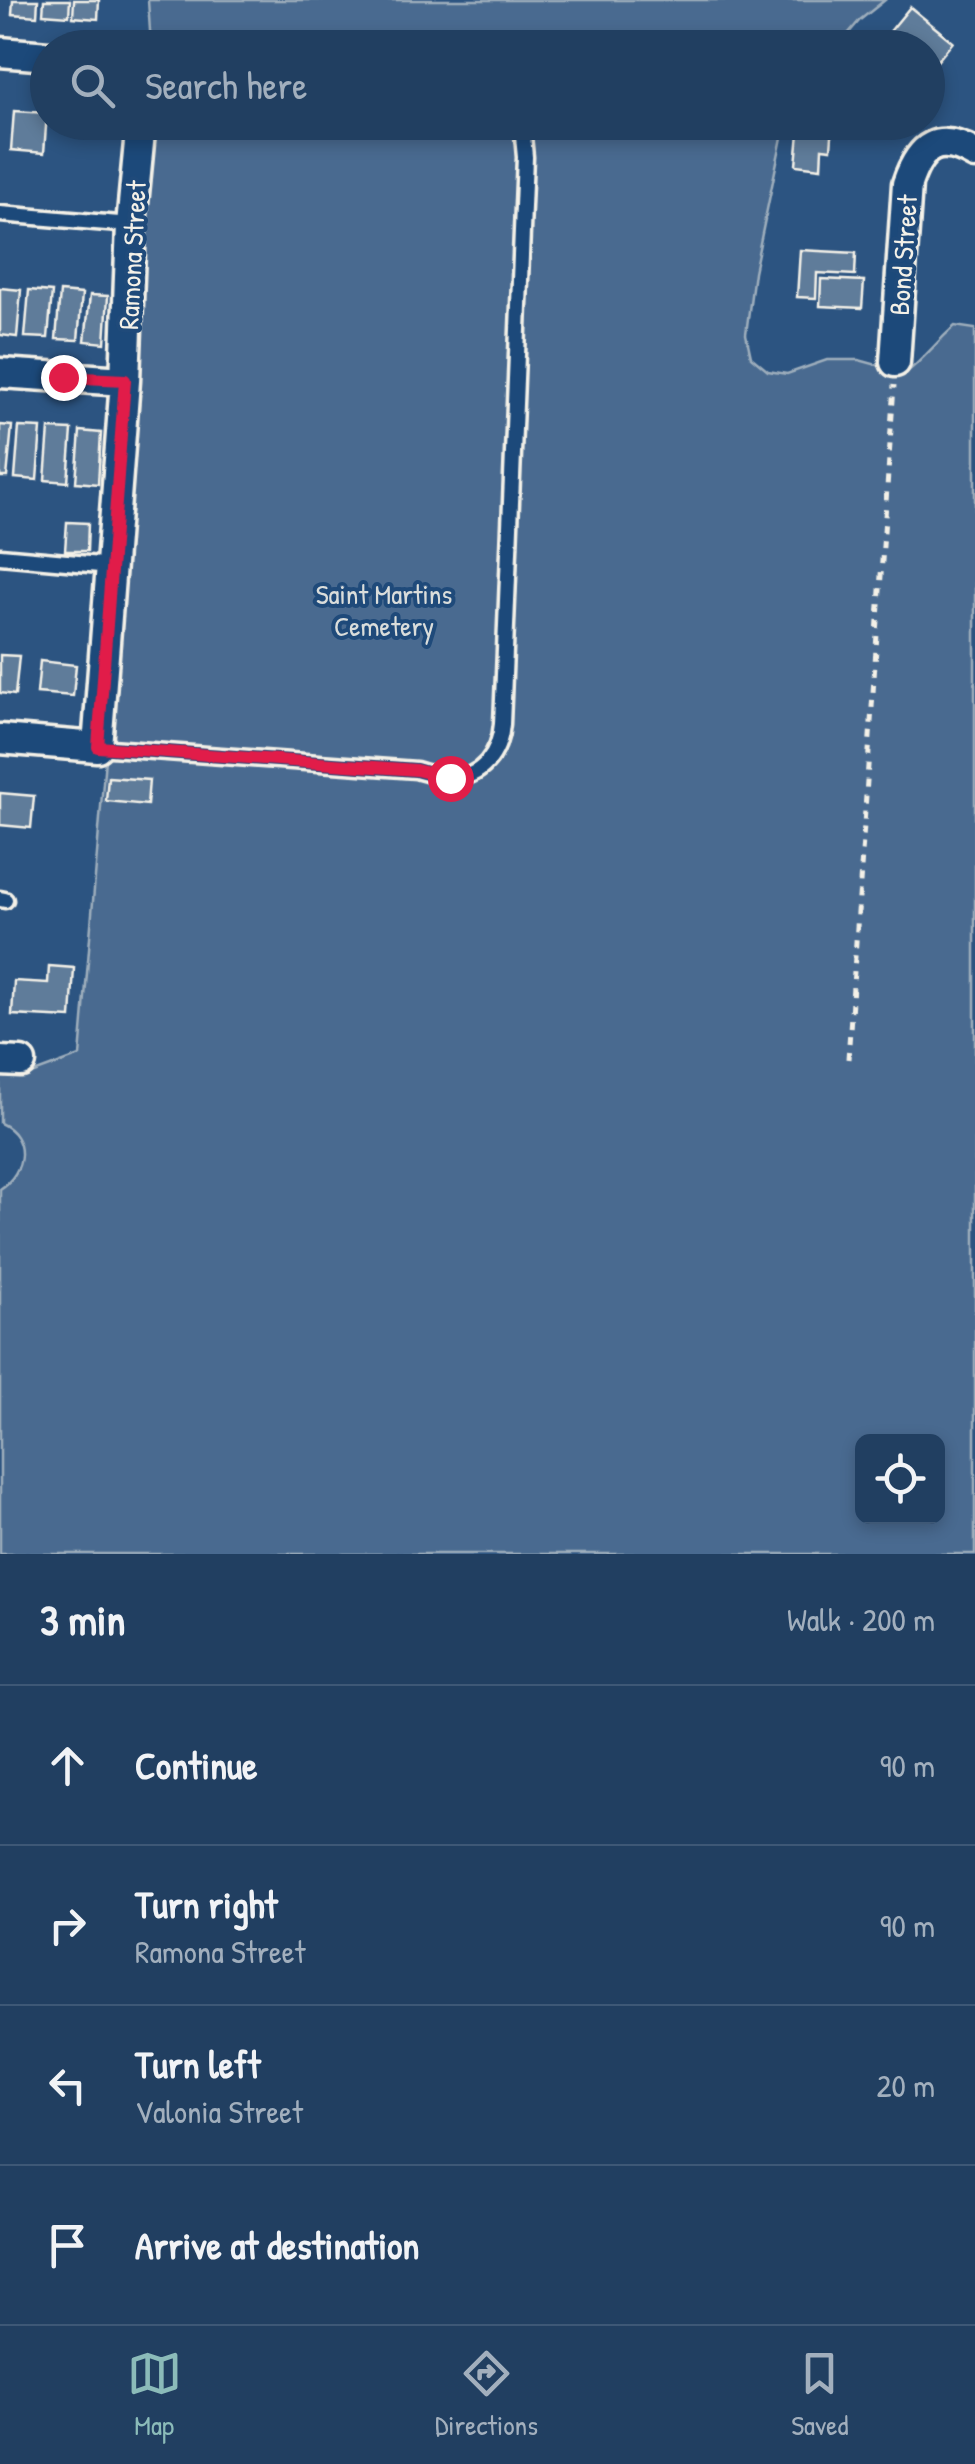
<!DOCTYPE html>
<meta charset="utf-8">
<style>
:root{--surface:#213f61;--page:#294667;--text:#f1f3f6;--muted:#a2afbd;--line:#3e5876;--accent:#8bbbb9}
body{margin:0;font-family:"Patrick Hand",sans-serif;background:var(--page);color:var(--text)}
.controls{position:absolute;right:30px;bottom:30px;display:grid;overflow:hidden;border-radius:15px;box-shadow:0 5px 15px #0003}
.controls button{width:90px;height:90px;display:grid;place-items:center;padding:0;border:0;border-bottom:2px solid var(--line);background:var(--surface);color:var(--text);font:50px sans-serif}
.stop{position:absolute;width:30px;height:30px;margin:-22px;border:8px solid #e11d48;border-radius:50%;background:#fff}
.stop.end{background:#e11d48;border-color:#fff;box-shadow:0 2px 10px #0008}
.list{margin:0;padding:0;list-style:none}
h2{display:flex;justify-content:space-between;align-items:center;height:130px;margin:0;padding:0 40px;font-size:42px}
h2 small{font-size:32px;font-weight:400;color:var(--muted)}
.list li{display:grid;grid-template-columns:65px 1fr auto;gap:30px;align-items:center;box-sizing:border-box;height:160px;padding:0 40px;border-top:2px solid var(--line)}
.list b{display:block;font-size:38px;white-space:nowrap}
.list p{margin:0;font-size:32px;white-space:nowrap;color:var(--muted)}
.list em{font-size:32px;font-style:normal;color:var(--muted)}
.icon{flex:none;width:55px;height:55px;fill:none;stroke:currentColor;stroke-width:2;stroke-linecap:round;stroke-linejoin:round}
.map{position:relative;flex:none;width:975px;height:1554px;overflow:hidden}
.search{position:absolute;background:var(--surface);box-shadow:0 5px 15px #0003;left:30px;right:30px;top:30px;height:110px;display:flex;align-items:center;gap:25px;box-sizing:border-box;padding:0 35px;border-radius:55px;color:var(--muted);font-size:38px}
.sheet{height:770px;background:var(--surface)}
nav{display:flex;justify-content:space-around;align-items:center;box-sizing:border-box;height:140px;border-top:2px solid var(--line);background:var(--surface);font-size:28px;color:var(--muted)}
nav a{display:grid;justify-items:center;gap:5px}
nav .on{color:var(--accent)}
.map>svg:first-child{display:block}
</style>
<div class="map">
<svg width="975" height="1554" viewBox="0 0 975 1554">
<rect width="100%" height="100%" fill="#2c5481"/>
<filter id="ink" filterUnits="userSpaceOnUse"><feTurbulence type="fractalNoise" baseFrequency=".01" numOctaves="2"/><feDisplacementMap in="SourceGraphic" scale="20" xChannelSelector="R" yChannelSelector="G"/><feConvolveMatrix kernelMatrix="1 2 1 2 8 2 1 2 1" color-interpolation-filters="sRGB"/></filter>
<g filter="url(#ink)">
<path fill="#496b90" stroke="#9eaebc" stroke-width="2.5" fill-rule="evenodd" d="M148,0H885L860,20L836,48L158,47L150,31Z
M151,123H785L754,272L746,334L751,357L768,371L787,374L827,360H859L906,373C925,358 937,341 955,326L975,329V1554H0V1189C26,1172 30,1137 0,1123V1075L34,1073L80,1056L108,723ZM862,1442H938V1516H862Z"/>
<path fill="#5e7b9a" stroke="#f4f1e8" stroke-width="2.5" d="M13,0H38L37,16L12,14Z
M44,0H70L69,16L43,14Z
M74,0H99L98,19L73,17Z
M910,7L953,42L930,70L928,68V48H902L887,35Z
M14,111L47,113L44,153L11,150Z
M800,122H833L831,149L822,148L821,168L796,165Z
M800,250L856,253L855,275L817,273L816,298L797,297Z
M821,279L864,281L862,308L820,306Z
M0,288L21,290L17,337L0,335Z
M29,290L52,292L48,338L25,337Z
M60,292L82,294L78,340L56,339Z
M90,295L108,296L105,343L85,341Z
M0,425L12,426L7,477H0Z
M19,427L41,428L37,480L15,478Z
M49,429L72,430L68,482L45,480Z
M80,431L101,433L98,484L76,482Z
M67,522L88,523L87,551H65Z
M0,655L19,656L15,695L0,693Z
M40,661L76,665L73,696L37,693Z
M108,777L149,780L147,805L106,801Z
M0,793L34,796L31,828L0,825Z
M49,966L74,968L71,1018L12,1015L14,981L48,983Z"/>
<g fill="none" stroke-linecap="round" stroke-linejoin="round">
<g stroke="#f4f1e8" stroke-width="21">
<path id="lane" d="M0,214L131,225
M0,556L111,566
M97,747L416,770C427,773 438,777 449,778C482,780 500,752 502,724L525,157L523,136L516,122
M0,899L5,900"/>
</g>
<g stroke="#f4f1e8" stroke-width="35">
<path id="street" d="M0,52L48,56
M895,362L907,184C920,145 938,133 975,154
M0,373L125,381
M0,739L97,747L125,381L131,225L141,122
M0,1061L21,1062"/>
</g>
<path stroke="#f4f1e8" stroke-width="5" stroke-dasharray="8 8" stroke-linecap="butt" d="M848,1059L894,385"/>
<use href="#lane" stroke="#1f4a7a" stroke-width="14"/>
<use href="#street" stroke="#1f4a7a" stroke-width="28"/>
</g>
</g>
<g fill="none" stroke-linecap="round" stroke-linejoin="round" filter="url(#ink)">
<path stroke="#e11d48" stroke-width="12" d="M63,377L125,380L98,747L416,770L450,778"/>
</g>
<g text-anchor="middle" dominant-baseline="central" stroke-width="8" stroke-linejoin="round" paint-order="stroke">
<g font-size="28" fill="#f4f1e8" stroke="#1f4a7a">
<text transform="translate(132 255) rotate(-87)">Ramona Street</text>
<text transform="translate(903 255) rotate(-86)">Bond Street</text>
</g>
<g font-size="28" fill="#dadddb" stroke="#1f4a7a">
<text x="384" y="594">Saint Martins<tspan x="384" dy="32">Cemetery</tspan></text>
</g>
</g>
</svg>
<div class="controls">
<button><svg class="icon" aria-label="locate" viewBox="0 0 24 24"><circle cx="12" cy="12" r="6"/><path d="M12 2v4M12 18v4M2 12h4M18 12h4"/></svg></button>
</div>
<div class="stop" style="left:450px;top:778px"></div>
<div class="stop end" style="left:63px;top:377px"></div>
<div class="search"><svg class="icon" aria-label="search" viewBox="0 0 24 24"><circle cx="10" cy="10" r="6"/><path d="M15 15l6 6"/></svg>Search here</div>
</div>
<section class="sheet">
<h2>3 min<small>Walk · 200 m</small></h2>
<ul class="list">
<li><svg class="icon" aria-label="ahead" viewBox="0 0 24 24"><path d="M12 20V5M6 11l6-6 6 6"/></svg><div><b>Continue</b></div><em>90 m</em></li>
<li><svg class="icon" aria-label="right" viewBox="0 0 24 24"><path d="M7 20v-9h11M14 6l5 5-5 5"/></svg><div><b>Turn right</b><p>Ramona Street</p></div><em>90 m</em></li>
<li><svg class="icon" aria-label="left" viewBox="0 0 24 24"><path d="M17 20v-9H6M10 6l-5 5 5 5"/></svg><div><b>Turn left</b><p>Valonia Street</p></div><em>20 m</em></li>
<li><svg class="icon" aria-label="arrive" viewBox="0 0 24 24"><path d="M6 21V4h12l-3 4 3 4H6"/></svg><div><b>Arrive at destination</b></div></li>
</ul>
</section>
<nav>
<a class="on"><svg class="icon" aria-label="map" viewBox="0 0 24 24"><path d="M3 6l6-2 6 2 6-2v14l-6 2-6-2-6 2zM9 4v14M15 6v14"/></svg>Map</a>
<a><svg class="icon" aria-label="directions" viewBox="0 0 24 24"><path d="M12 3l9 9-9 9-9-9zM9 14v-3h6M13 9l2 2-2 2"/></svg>Directions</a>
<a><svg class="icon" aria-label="saved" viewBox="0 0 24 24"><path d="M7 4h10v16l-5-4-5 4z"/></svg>Saved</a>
</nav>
